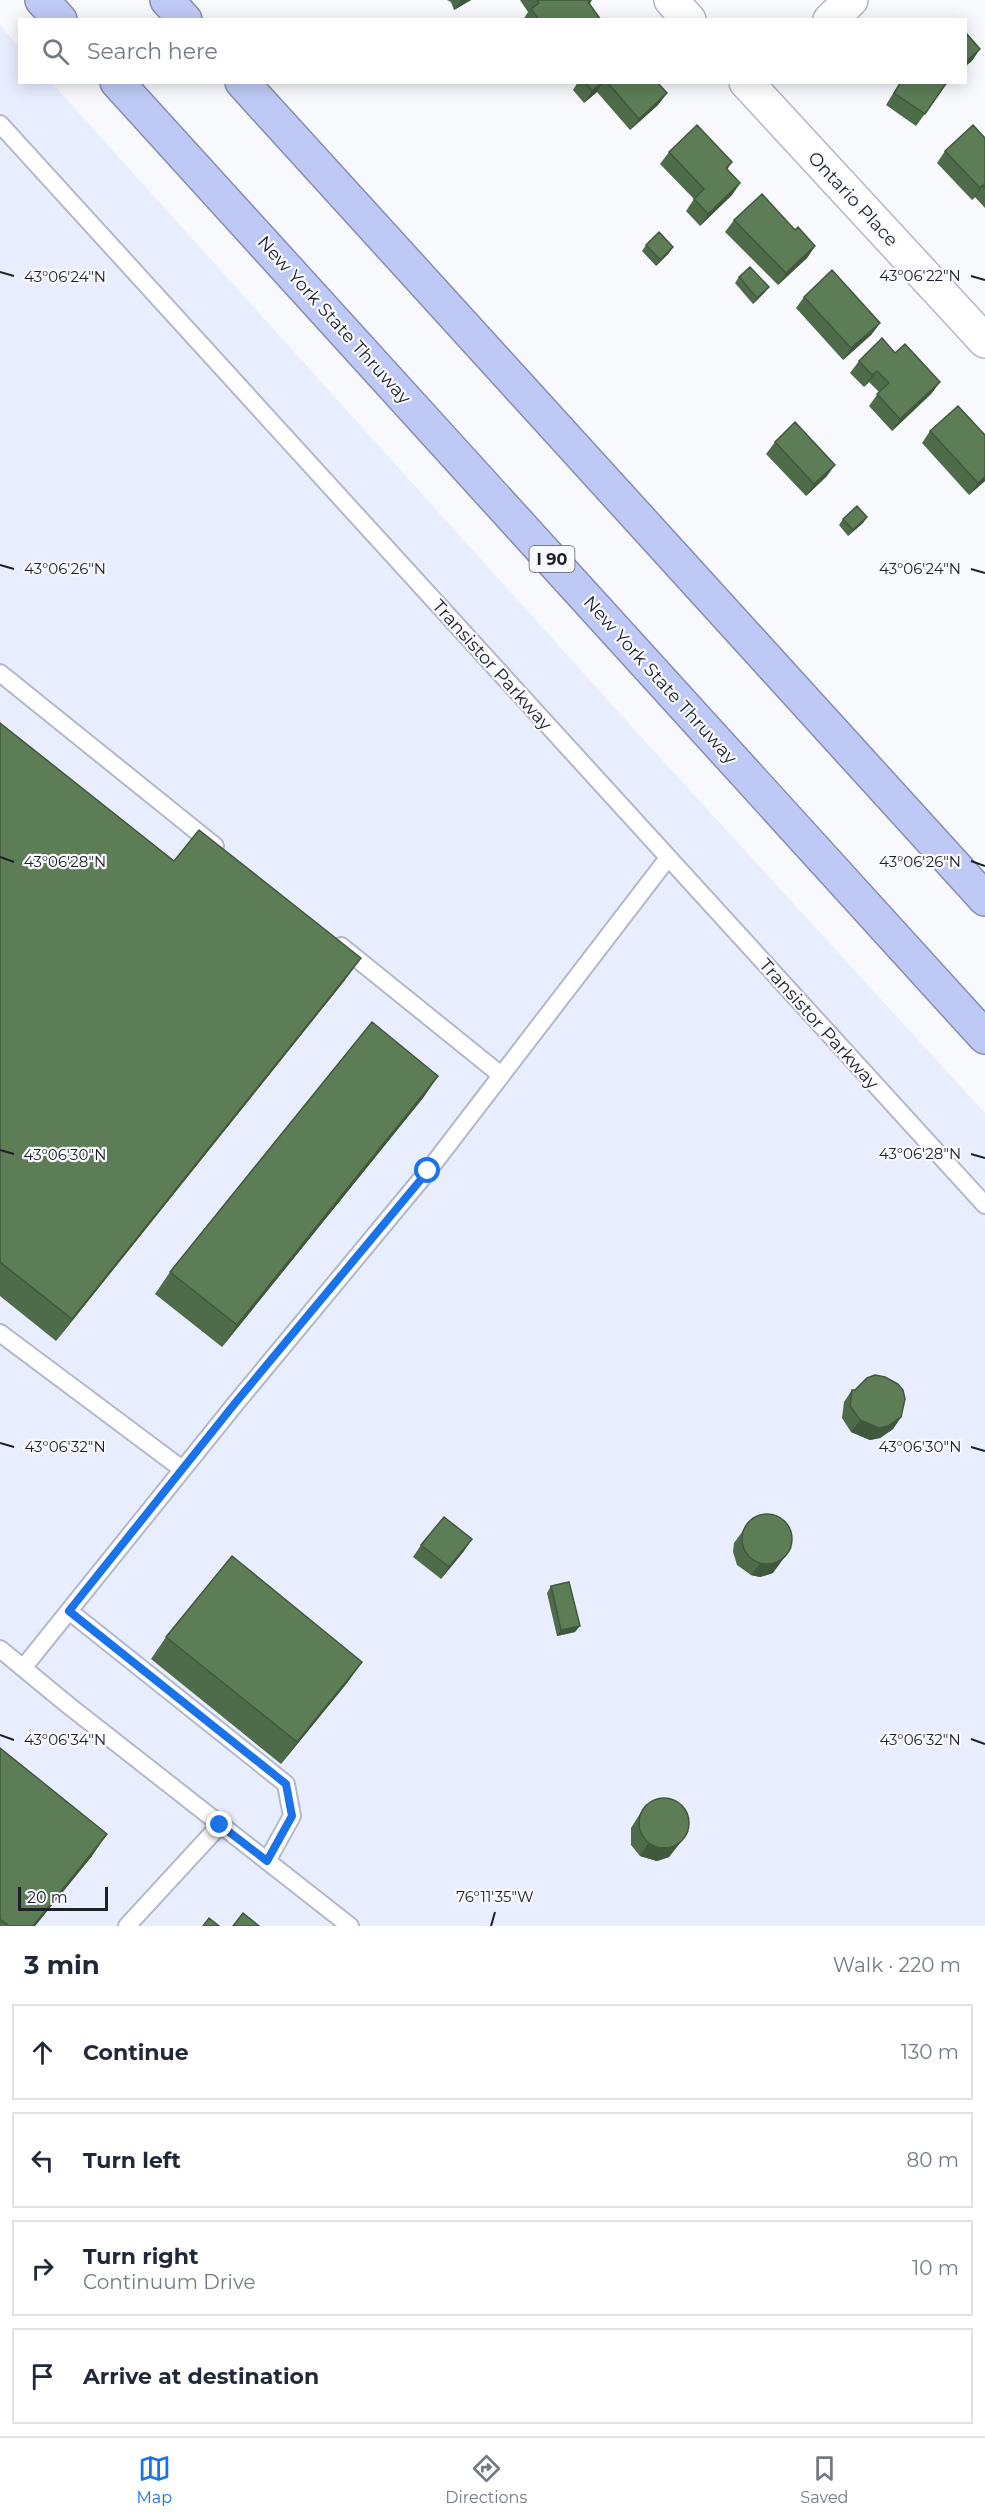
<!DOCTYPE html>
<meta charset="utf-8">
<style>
:root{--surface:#fff;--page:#f6f6f7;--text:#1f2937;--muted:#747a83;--line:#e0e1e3;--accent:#1a73e8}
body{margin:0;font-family:Montserrat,sans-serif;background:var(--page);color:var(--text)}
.scale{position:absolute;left:18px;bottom:15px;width:90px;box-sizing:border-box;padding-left:6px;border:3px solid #1e2027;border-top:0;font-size:16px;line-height:21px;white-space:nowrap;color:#1e2027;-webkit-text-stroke:4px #f8f9fd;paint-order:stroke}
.stop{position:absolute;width:18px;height:18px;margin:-14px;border:4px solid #1a73e8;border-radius:50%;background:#fff}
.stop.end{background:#1a73e8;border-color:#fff;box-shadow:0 2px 6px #0008}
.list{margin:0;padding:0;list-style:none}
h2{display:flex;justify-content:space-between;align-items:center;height:78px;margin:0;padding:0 24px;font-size:26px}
h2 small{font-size:20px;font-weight:400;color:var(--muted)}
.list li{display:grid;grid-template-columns:39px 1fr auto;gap:18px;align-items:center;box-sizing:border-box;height:96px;margin:0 12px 12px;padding:0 12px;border:2px solid var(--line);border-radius:0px}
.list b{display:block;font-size:22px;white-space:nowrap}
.list p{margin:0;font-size:20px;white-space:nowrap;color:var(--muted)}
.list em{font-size:20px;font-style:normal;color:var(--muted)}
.icon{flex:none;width:33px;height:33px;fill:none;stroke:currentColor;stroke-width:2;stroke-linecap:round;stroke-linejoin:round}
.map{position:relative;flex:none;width:985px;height:1926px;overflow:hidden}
.search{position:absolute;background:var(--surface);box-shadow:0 3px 15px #0003;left:18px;right:18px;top:18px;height:66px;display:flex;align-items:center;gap:15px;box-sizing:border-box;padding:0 21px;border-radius:0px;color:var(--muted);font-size:22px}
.sheet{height:510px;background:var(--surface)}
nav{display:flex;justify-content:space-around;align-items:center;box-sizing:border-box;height:84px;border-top:2px solid var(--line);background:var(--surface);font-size:16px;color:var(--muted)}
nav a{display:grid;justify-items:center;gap:3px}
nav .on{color:var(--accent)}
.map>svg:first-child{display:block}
</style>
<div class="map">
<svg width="985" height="1926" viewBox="0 0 985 1926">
<rect width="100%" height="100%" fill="#f8f9fd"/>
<path fill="#e9eeff" d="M0,25L19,47L20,82L52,83L632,727L985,1113V1926H0Z"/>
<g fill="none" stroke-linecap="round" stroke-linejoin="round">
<g stroke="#b2b8cb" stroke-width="20">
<path id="service" d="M0,124L985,1205
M0,673L215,846
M341,946L501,1075
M0,1333L182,1469
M69,1611L286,1784L292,1816L267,1861
M0,1649L68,1705L350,1926
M23,1668L236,1403L428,1171L668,858
M127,1926L220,1825"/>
</g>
<g stroke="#b2b8cb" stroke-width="36">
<path id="minor" d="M671,0L689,20
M830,20L851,0
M746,82L985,341"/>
</g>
<g stroke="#868ead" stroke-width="36">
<path id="motorway" d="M42,0L60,20
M167,0L185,20
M117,82L985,1037
M242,82L985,899"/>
</g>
<use href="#service" stroke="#fff" stroke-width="16"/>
<use href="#minor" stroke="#fff" stroke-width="33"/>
<use href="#motorway" stroke="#becaf5" stroke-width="33"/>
</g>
<path fill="#4f6c4a" d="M447,0H471L454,10L451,2Z
M520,0H592L590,4L601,20H523L528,12Z
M578,82H657L667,93L658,105L630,130L597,92L584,103L573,90Z
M900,82H948L916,126L886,105Z
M985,138V208L975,197L972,200L937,163L945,151Z
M669,152L732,162L727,170L740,183L732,195L700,226L686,211L694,199L660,164Z
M734,220L795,230L815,246L807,258L778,285L725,232Z
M646,245L669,253L656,266L642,251Z
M739,277L769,287L764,293L753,304L735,283Z
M804,297L880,323L871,335L843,360L796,308Z
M895,353L940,382L931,394L892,431L869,406L879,392L869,382L864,387L850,373L859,361Z
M930,431L985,481L969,495L922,443Z
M775,442L827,476L806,496L766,454Z
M867,517L863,523L848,536L839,525L843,519Z
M0,723L174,861L345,980L56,1341L0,1296Z
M438,1076L423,1098L222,1347L155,1294L170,1272Z
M852,1390L901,1417L893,1429L880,1438L870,1440L851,1432L842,1418L844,1402Z
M753,1517L773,1573L760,1577L751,1575L737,1565L733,1552L734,1543Z
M421,1545L464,1551L441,1579L413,1557Z
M551,1586L575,1632L557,1636L547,1593Z
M166,1637L362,1662L347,1683L281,1764L151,1659Z
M0,1748L92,1856L35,1926H0Z
M646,1804L680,1843L669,1857L657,1861L640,1856L631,1845V1828Z"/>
<path fill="#40583c" d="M461,0H471L454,10Z
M980,49L972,61L966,66V62Z
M602,82H603L597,92L584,103L592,91Z
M667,93L658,105L630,130L639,119Z
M740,183L732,195L700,226L708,214Z
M983,185L975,197L972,200L980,188Z
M815,246L807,258L778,285L786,273Z
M673,247L669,253L656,266L660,260Z
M769,287L764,293L753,304L757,298Z
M880,323L871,335L843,360L851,348Z
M877,371L869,382L864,387L872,375Z
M940,382L931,394L892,431L900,419Z
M835,465L827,476L806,496L814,484Z
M985,477V481L969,495L978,483Z
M867,517L863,523L848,536L853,530Z
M361,958L345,980L56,1341L72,1319Z
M438,1076L423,1098L222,1347L237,1325Z
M901,1417L893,1429L880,1438L870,1440L851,1432L860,1420Z
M472,1539L464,1551L441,1579L449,1567Z
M792,1547L773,1573L760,1577L751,1575L760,1564Z
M580,1626L575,1632L557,1636L561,1630Z
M362,1662L347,1683L281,1764L297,1742Z
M689,1831L669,1857L657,1861L640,1856L648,1844Z
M107,1834L92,1856L35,1926H33Z"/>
<path fill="#5c7d56" stroke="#40583c" stroke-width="1.5" d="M537,0H590L588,2L601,20H539L531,9L539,3Z
M966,33L980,49L966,62Z
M585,82H602L592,91Z
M607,82H657L667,93L639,119Z
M901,82H947L925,114L894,93Z
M697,125L732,162L726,168L740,183L708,214L694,199L704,189L669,152Z
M973,125L985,138V188L983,185L980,188L945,151Z
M762,194L795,230L798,227L815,246L786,273L734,220Z
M659,232L673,247L660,260L646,245Z
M750,267L769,287L757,298L739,277Z
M832,270L880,323L851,348L804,297Z
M882,338L895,353L905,344L940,382L900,419L877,394L889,383L877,371L872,375L859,361Z
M958,406L985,435V477L978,483L930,431Z
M795,422L835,465L814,484L775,442Z
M857,506L867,517L853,530L843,519Z
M0,723L174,861L199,830L361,958L72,1319L0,1262Z
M372,1022L438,1076L237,1325L170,1272Z
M875,1375L885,1377L898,1384L903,1390L905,1399L901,1417L888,1426L879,1428L860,1420L850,1406L852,1390H855L867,1378Z
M742 1539a25 25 0 1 1 50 0a25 25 0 1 1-50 0Z
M444,1517L472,1539L449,1567L421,1545Z
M232,1556L362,1662L297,1742L166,1637Z
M569,1582L580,1626L561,1630L551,1586Z
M0,1748L107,1834L33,1926H9L0,1919Z
M639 1823a25 25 0 1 1 50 0a25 25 0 1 1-50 0Z
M243,1913L259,1926H233Z
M209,1918L219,1926H203Z"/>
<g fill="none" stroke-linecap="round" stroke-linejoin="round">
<path stroke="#1a73e8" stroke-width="8" d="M220,1825L267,1861L292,1816L286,1784L69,1611L236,1402L428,1171"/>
</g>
<path fill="none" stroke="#1e2027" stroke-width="2" d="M0,272L14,276M971,276L985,280M0,565L14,569M971,569L985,573M0,857L14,862M971,861L985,866M0,1150L14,1154M971,1154L985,1158M0,1443L14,1447M971,1447L985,1451M0,1735L14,1740M971,1739L985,1744M491,1926L495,1912"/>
<g text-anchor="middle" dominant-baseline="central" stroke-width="4.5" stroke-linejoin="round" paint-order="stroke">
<rect fill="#f8f9fd" stroke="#5f6167" stroke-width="1.5" x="529.5" y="546" width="45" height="26" rx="4.5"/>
<g font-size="16" font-weight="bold" fill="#1e2027">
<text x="552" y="559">I 90</text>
</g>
<g font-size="18" fill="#1e2027" stroke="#f8f9fd">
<text transform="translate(853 199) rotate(47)">Ontario Place</text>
<text transform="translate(334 320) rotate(48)">New York State Thruway</text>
<text transform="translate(492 665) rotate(48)">Transistor Parkway</text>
<text transform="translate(660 680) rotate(48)">New York State Thruway</text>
<text transform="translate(819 1024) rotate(48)">Transistor Parkway</text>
</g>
</g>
<g font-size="15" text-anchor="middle" fill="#1e2027" stroke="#f8f9fd" stroke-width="4.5" stroke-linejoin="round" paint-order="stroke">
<text x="920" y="281">43°06'22"N</text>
<text x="65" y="282">43°06'24"N</text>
<text x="920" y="574">43°06'24"N</text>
<text x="65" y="574">43°06'26"N</text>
<text x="920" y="867">43°06'26"N</text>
<text x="65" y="867">43°06'28"N</text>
<text x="920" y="1159">43°06'28"N</text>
<text x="65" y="1160">43°06'30"N</text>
<text x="920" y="1452">43°06'30"N</text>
<text x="65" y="1452">43°06'32"N</text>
<text x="920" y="1745">43°06'32"N</text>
<text x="65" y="1745">43°06'34"N</text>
<text x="495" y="1902">76°11'35"W</text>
</g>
</svg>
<div class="scale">20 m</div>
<div class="stop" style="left:428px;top:1171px"></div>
<div class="stop end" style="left:220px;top:1825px"></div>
<div class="search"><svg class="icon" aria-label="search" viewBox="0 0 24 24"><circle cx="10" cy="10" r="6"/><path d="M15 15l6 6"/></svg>Search here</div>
</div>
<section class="sheet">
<h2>3 min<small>Walk · 220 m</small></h2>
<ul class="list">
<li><svg class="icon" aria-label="ahead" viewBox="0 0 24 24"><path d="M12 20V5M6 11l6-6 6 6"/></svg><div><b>Continue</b></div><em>130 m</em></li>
<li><svg class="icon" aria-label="left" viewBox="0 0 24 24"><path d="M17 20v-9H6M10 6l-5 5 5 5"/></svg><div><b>Turn left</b></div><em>80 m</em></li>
<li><svg class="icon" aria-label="right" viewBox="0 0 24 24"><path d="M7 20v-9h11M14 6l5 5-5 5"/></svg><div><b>Turn right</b><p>Continuum Drive</p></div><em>10 m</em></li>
<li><svg class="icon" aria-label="arrive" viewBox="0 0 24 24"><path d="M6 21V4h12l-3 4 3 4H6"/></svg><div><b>Arrive at destination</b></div></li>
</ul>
</section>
<nav>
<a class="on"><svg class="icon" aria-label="map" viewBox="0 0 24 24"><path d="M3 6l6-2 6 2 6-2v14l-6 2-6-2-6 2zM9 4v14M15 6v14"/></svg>Map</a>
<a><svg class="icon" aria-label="directions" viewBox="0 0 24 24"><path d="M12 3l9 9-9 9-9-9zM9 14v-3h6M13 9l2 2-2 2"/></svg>Directions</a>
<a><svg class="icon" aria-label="saved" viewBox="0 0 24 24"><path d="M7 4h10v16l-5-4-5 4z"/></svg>Saved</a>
</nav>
